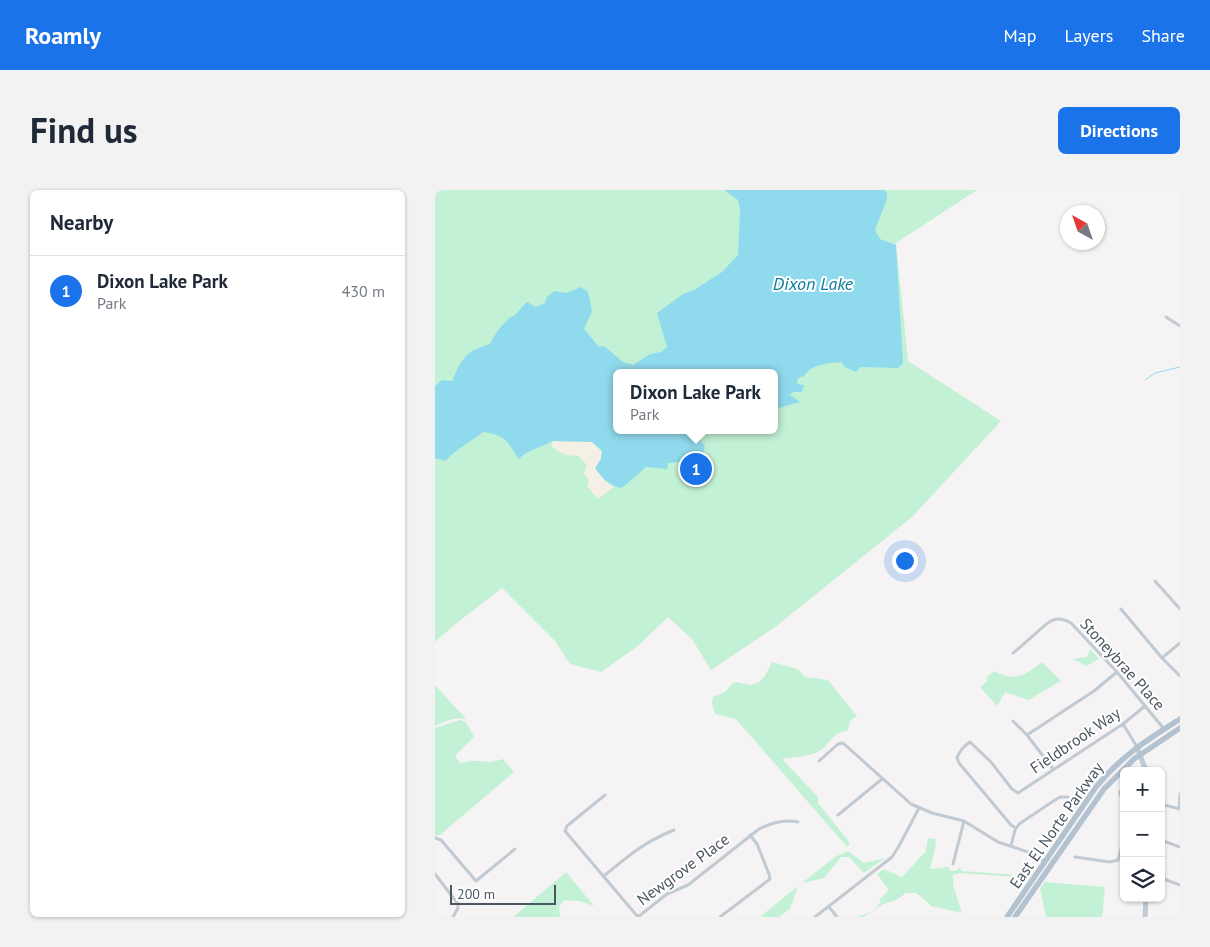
<!DOCTYPE html>
<meta charset="utf-8">
<style>
:root{--surface:#fff;--page:#f2f2f3;--text:#1f2937;--muted:#747a83;--line:#e0e1e3;--accent:#1a73e8}
body{margin:0;font-family:"PT Sans",sans-serif;background:var(--page);color:var(--text)}
.controls{position:absolute;right:15px;bottom:15px;display:grid;overflow:hidden;border-radius:8px;box-shadow:0 1px 4px #0004}
.controls button{width:45px;height:45px;display:grid;place-items:center;padding:0;border:0;border-bottom:1px solid var(--line);background:var(--surface);color:var(--text);font:25px sans-serif}
.compass{position:absolute;left:625px;top:15px;width:45px;height:45px;border-radius:50%;background:var(--surface);box-shadow:0 1px 4px #0004;rotate:320deg}
.scale{position:absolute;left:15px;bottom:12px;width:106px;box-sizing:border-box;padding-left:5px;border:2px solid #4a5661;border-top:0;font-size:14px;line-height:18px;white-space:nowrap;color:#4a5661;-webkit-text-stroke:4px #fff;paint-order:stroke}
.you{position:absolute;left:469px;top:370px;width:18px;height:18px;margin:-12px;border:4px solid #fff;border-radius:50%;background:#1a73e8;box-shadow:0 0 0 8px #1a73e833}
.badge{display:grid;place-items:center;width:32px;height:32px;border-radius:50%;background:var(--accent);color:#fff;font-size:16px;font-weight:700}
.pin{position:absolute;translate:-50% -50%;border:2px solid #fff;box-shadow:0 1px 5px #0006}
.popup{position:absolute;left:178px;top:179px;width:165px;height:65px;box-sizing:border-box;display:grid;place-content:center;border-radius:8px;background:var(--surface);filter:drop-shadow(0 1px 4px #0005);font-size:16px;white-space:nowrap;color:var(--muted)}
.popup b{font-size:19px;color:var(--text)}
.popup::after{content:'';position:absolute;left:50%;top:100%;margin-left:-10px;border:10px solid transparent;border-top-color:var(--surface)}
.list{margin:0;padding:0;list-style:none}
h2{display:flex;justify-content:space-between;align-items:center;height:65px;margin:0;padding:0 20px;font-size:21px}
h2 small{font-size:16px;font-weight:400;color:var(--muted)}
.list li{display:grid;grid-template-columns:32px 1fr auto;gap:15px;align-items:center;box-sizing:border-box;height:70px;padding:0 20px;border-top:1px solid var(--line)}
.list b{display:block;font-size:19px;white-space:nowrap}
.list p{margin:0;font-size:16px;white-space:nowrap;color:var(--muted)}
.list em{font-size:16px;font-style:normal;color:var(--muted)}
.icon{flex:none;width:28px;height:28px;fill:none;stroke:currentColor;stroke-width:2;stroke-linecap:round;stroke-linejoin:round}
.map{position:relative;flex:none;width:745px;height:727px;overflow:hidden;border-radius:8px}
header{display:flex;align-items:center;gap:30px;box-sizing:border-box;height:70px;padding:0 25px;background:var(--accent);color:#fff}
header strong{font-size:24px}
nav{display:flex;gap:28px;margin-inline-start:auto;font-size:18px}
.intro{display:flex;align-items:center;justify-content:space-between;box-sizing:border-box;height:120px;padding:0 30px}
h1{margin:0;font-size:35px}
.button{padding:12px 22px;border-radius:8px;background:var(--accent);color:#fff;font-size:18px;font-weight:700}
main{display:flex;gap:30px;padding:0 30px}
aside{flex:1;background:var(--surface);border-radius:8px;box-shadow:0 1px 4px #0004}
.map>svg:first-child{display:block}
</style>
<header>
<strong>Roamly</strong>
<nav><a>Map</a><a>Layers</a><a>Share</a></nav>
</header>
<div class="intro"><h1>Find us</h1><a class="button">Directions</a></div>
<main>
<aside>
<h2>Nearby<small></small></h2>
<ul class="list">
<li><span class="badge">1</span><div><b>Dixon Lake Park</b><p>Park</p></div><em>430 m</em></li>
</ul>
</aside>
<div class="map">
<svg width="745" height="727" viewBox="0 0 745 727">
<rect width="100%" height="100%" fill="#f5f3f3"/>
<path fill="#c3f1d5" fill-rule="evenodd" d="M0,0H542L461,53L473,171L566,231L477,327L340,437L276,480L257,449L233,427L204,455L166,482L135,474L120,451L67,398L18,436L0,452ZM182,183H340V240H182Z
M655,459L664,469L651,476L638,469L652,467Z
M337,472L363,479L370,487L393,490L422,526L416,530L412,541C398,542 396,553 386,560C375,567 359,567 347,569L383,607V613L415,653L412,657L301,529L280,524L277,513L278,507L290,502L297,494L301,492L315,495L324,492L330,486Z
M607,472L626,491L593,510L570,502L562,516L545,497L552,491V487L559,481C581,492 589,486 607,472Z
M0,495L31,529C19,527 11,531 0,536Z
M25,530L31,532L39,547L20,566L25,573C31,573 37,570 42,571C55,572 54,573 68,569L79,582L5,645L0,646V538Z
M493,648L501,649L500,659L495,679L513,677L516,681L522,680L525,677L527,681L582,685L581,687L525,683L518,685V695L527,723L496,716L490,710L481,703H471L461,710L448,714L429,727H422L437,722L446,712L444,710L454,700L442,684L449,679L467,687L491,661Z
M413,661L429,673L450,668L429,683L414,667H406L389,688L367,693L400,667Z
M131,682L159,716L145,711L129,710L124,717L125,727H78Z
M610,692L670,697L667,727H611L605,699Z
M363,696L355,719L344,727H325Z"/>
<path fill="#f5f0e5" d="M118,251L157,252L167,261L166,264L168,289L179,297L163,309L152,296L154,291L149,283L152,275L143,266L131,265L118,258L116,254Z"/>
<path fill="#90daee" d="M280,0H449L452,3V9L440,40L445,49L461,55L468,173L463,178L425,177L421,182L410,177L406,172C393,173 377,174 369,186L363,188L362,194L369,195L367,202H358L355,205L365,212L340,219V183H182V240H270L265,251L270,256L268,263L254,271L233,273L232,279L211,277L187,298C174,296 167,288 160,278L166,269L167,261L157,252L118,251L91,263L83,269C73,250 69,245 48,242C35,252 22,259 10,271L0,268V196L7,190L17,191C27,169 30,161 55,154C59,145 65,137 72,130C75,127 78,127 81,124C85,120 87,116 92,112L101,117L110,113L112,106L120,101L131,103L146,97L153,102L157,121L149,139L164,157L169,156L188,172L198,175L215,164L226,162L232,157L222,123L248,104L259,100L287,82L303,65L305,20L303,10L289,0Z"/>
<g fill="none" stroke-linecap="round" stroke-linejoin="round">
<path stroke="#90daee" stroke-width="1" d="M710,190L720,183L745,177"/>
<path stroke="#c1cad2" stroke-width="3" d="M731,127L745,136
M720,391L745,419
M686,419L727,468L745,486
M578,463C586,457 593,450 600,444C612,434 618,423 636,433L682,482L729,539
M727,468L745,453
M578,531L592,545L618,579
M688,534L702,557
M592,545L659,501L682,482
M384,571L403,554L408,553L476,614L497,623L529,631L563,652L596,663L610,672
M170,605L132,636L130,641L203,727
M726,614L745,619
M744,619L745,604
M403,625L447,589
M581,638L576,635L524,573L522,568C524,562 529,556 535,552L556,572L577,599L583,603L688,534L710,516
M0,648L6,650L41,691L80,659
M726,650L745,657
M576,656L580,640L584,634L620,610L625,607H633
M640,667L675,672L683,670C690,649 691,623 685,602
M518,674L529,631
M0,684L23,714V718L18,727
M169,686C193,666 209,652 239,640
M726,688L745,695
M394,717L402,727
M203,727L232,704L253,695L324,639C336,633 349,629 363,632
M285,727L335,689L334,684L322,654L315,645
M380,727L457,667L464,656L484,618"/>
<path stroke="#c1cbd6" stroke-width="5" d="M702,557L711,581
M710,727L711,708"/>
<path stroke="#b3c2d1" stroke-width="5.5" d="M572,727L661,597C686,566 712,550 745,529
M580,727L669,599L699,569L745,538"/>
</g>
<g text-anchor="middle" dominant-baseline="central" stroke-width="4" stroke-linejoin="round" paint-order="stroke">
<g font-size="16" fill="#4a5661" stroke="#fff">
<text transform="translate(688 474) rotate(48)">Stoneybrae Place</text>
<text transform="translate(640 550) rotate(-34)">Fieldbrook Way</text>
<text transform="translate(621 635) rotate(-55)">East El Norte Parkway</text>
<text transform="translate(248 679) rotate(-36)">Newgrove Place</text>
</g>
<g font-size="18" font-style="italic" fill="#0c7c9b" stroke="#fff">
<text x="378" y="93">Dixon Lake</text>
</g>
</g>
</svg>
<div class="controls">
<button>+</button>
<button>−</button>
<button><svg class="icon" aria-label="layers" viewBox="0 0 24 24"><path d="M12 4l9 5-9 5-9-5zM3 14l9 5 9-5"/></svg></button>
</div>
<svg class="compass" viewBox="-18 -18 36 36"><path d="M0-13l5 13h-10z" fill="#e53935"/><path d="M0 13l5-13h-10z" fill="#747a83"/></svg>
<div class="scale">200 m</div>
<div class="you"></div>
<div class="pin badge" style="left:261px;top:279px">1</div>
<div class="popup"><b>Dixon Lake Park</b>Park</div>
</div>
</main>
